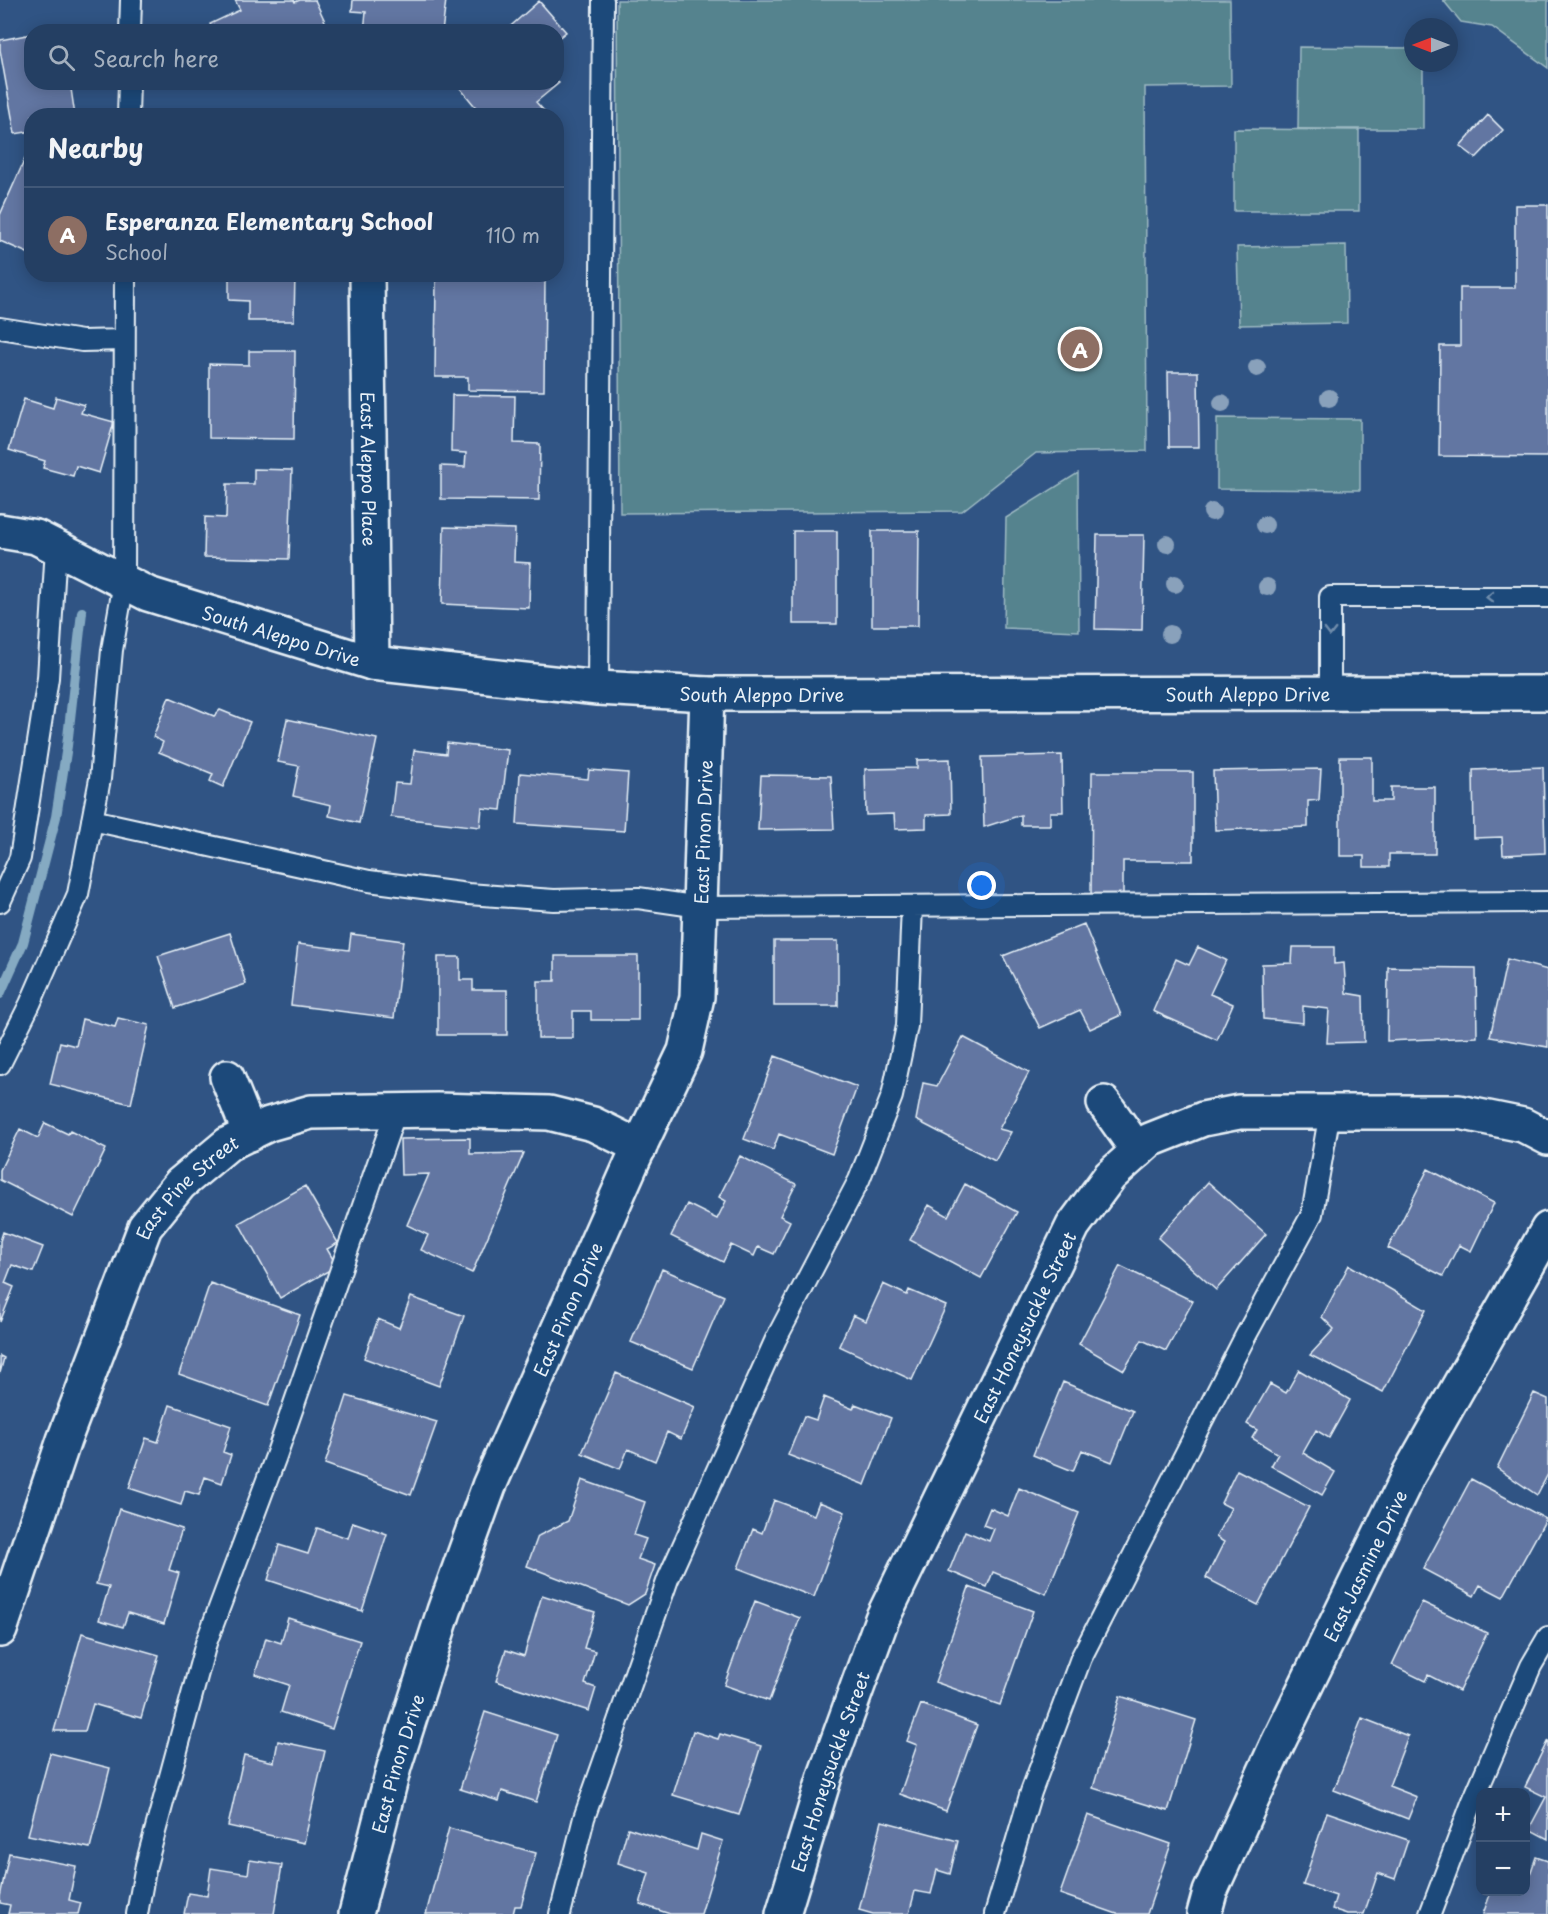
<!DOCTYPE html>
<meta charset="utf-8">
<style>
:root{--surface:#243f63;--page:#2c4669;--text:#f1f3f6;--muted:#a3afbe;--line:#415878;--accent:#d6ab8b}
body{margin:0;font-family:"Playpen Sans",sans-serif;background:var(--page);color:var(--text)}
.controls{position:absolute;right:18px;bottom:18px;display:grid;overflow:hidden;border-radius:12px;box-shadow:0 3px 15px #0003}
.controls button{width:54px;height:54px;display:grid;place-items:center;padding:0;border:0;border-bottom:2px solid var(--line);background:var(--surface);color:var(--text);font:30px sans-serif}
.compass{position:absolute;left:1404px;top:18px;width:54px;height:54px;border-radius:50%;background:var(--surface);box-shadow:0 3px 15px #0003;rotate:270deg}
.you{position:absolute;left:982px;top:886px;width:21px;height:21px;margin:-15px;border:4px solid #fff;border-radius:50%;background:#1a73e8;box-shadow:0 0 0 9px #1a73e833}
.badge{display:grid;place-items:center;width:39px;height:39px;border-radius:50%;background:var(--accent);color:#fff;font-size:20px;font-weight:700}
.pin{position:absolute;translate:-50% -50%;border:3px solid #fff;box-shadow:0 2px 6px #0006}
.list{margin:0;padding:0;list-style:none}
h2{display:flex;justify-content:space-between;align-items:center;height:78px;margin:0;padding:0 24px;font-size:26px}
h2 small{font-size:20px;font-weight:400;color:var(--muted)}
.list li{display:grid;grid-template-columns:39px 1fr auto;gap:18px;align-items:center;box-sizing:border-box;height:96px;padding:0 24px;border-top:2px solid var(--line)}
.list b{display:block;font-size:22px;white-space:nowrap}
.list p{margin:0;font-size:20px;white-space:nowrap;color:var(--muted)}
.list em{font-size:20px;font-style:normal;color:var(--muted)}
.icon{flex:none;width:33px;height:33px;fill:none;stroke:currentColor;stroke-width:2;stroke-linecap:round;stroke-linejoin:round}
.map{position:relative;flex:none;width:1548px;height:1914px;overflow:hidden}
.search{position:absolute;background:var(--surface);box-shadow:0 3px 15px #0003;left:24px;top:24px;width:540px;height:66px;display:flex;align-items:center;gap:15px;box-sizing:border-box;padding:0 21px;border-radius:24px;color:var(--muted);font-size:22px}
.panel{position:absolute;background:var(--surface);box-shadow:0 3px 15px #0003;left:24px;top:108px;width:540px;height:174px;border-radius:24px}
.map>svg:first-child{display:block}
</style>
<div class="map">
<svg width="1548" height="1914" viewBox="0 0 1548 1914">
<rect width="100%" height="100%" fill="#305484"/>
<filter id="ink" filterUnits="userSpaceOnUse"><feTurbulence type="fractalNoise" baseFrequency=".0167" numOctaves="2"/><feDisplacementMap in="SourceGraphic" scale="12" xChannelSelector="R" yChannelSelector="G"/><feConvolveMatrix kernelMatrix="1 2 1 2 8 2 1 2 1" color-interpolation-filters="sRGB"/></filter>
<g filter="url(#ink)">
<path fill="#54838e" stroke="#9ebac3" stroke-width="1.5" d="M617,0H1230L1231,86L1145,87L1147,451L1036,453L962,511L620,513Z
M1443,0H1548V68L1492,27L1461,22Z
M1299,47L1413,48V63H1423V129H1298Z
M1234,129L1359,130V211H1234Z
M1346,245L1347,323L1239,325L1237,247Z
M1217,418L1360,419V490L1217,489Z
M1078,473L1079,631L1004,628L1006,518Z"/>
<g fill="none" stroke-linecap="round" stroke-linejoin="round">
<path stroke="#85aac2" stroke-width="10" d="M0,994L23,943L56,817L67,746L82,612"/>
</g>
<path fill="#6276a2" stroke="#e8f1f8" stroke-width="1.5" d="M235,0H294L295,2L300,0H315L330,32H214L210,24L240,10Z
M353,0H446L442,32H364L366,12L352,11Z
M539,1L566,32L556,40V32H504Z
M32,34V82H70L75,116H32V131L15,134L0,50V40Z
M556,80L559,83L536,102L545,112L540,116H483L455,82H556Z
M182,115H256V116H182Z
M1488,115L1503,130L1476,158L1460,146Z
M29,150L32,151V255L0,241V215Z
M1515,205H1548V457L1439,456L1440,346H1460V288H1515Z
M229,274H295L294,321H248V301L229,300Z
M436,277L545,279L544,391L468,390V377H435Z
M249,351H295L294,439L209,438V364L249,365Z
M1168,372H1198L1199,447H1169Z
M452,395L515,396L514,443L540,444L539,500L441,499V466L465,467L466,453L451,452Z
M56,397L84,405L81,413L114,422L99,473L76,466L73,476L43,468L45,461L9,450L24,399L53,408Z
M254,469L292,470L289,559L204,557L205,517L226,518L227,484H254Z
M444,527L515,529L514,562L530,563L529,608L442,604Z
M793,531H837V624H793Z
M872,531H919L918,626H872Z
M1097,535H1144L1142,630L1095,629Z
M169,697L214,716L220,710L250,722L223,787L210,781L213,774L159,752L163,742L153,737Z
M287,719L377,739L359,823L329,816L331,805L293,796L299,766L278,762Z
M447,743L508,750L501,810L482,808L480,827L391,817L395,783L410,784L414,750L446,754Z
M1062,755L1063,812H1050V825H1021V815L984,827L982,757Z
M1340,757H1372V801H1391V787H1435V854H1389V867H1364V856H1340Z
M950,759L951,814L926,815V828L895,829L894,814L866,815L865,769L917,768V760Z
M1543,767L1545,853L1503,855L1502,837L1474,838L1473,770Z
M1321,769L1319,800L1308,801V827L1215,830L1213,771Z
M589,770L628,773L624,831L517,824L520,773L588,779Z
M1092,772H1193V861H1123V895H1091Z
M761,775L831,776L834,829L758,830Z
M1084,924L1121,1015L1090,1029L1080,1010L1040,1028L1003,956Z
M230,933L246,984L175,1008L158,956Z
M351,934L403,941L394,1018L291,1005L298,944L349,950Z
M774,941H838V1006H774Z
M1198,947L1226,960L1210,994L1233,1004L1217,1040L1153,1011L1176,959L1189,965Z
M1293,947H1334V964L1344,963L1346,993L1363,996L1364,1042L1327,1043L1329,1009L1303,1006V1023L1263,1019L1262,964L1292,963Z
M555,956H638V1020H591V1011H573V1038H538V981H555Z
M438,957H460V980H473V990H507V1035H438Z
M1507,959L1548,970V1047L1490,1037Z
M1388,967L1476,968L1477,1037L1387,1041Z
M118,1018L149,1025L131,1104L50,1084L60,1042L76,1046L82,1019L115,1027Z
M963,1037L1029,1072L999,1129L1011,1132L995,1161L916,1120L923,1083L937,1086Z
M775,1056L857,1087L832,1154L779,1134L773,1150L744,1139Z
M45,1123L68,1134L70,1131L106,1149L73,1217L0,1180V1170L20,1129L38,1138Z
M470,1138V1154L524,1153L472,1273L421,1250L428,1235L407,1225L429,1174L401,1175L400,1139Z
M740,1156L796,1184L780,1216L790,1221L774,1254L758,1247L754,1256L731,1245L723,1262L671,1236L687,1204L717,1219L726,1201L719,1197Z
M1428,1169L1494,1203L1471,1251L1459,1245L1443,1276L1388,1248Z
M1208,1182L1266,1234L1216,1290L1158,1238Z
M965,1184L1017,1212L981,1278L910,1240L929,1205L948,1216Z
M305,1186L338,1243L327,1249L337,1266L280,1298L239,1223Z
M3,1232L43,1247L33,1272L12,1265L5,1283L14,1287L0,1322V1241Z
M1349,1265L1426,1310L1383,1392L1310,1355L1334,1329L1322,1317Z
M1120,1266L1193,1301L1166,1351L1142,1340L1124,1370L1079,1344Z
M662,1269L724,1296L693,1368L631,1342Z
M210,1283L300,1315L268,1406L179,1374Z
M883,1284L907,1295L909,1290L946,1306L912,1380L839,1346L853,1315L866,1321Z
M411,1297L464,1316L439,1386L364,1358L378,1319L399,1328Z
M0,1356L4,1358L0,1373Z
M1299,1370L1350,1400L1329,1438L1316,1430L1303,1453L1335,1472L1322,1495L1271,1466L1278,1454L1252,1438L1257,1430L1247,1424L1270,1384L1286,1393Z
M616,1373L695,1407L681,1439L667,1432L655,1461L628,1449L620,1469L582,1453Z
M1063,1382L1133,1411L1112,1462L1082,1450L1073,1471L1033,1455Z
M1534,1393L1548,1399V1474L1537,1495L1497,1468Z
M347,1396L437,1422L411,1495L325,1464Z
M824,1397L853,1409L855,1404L891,1418L865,1485L788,1455L804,1416L816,1420Z
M170,1405L231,1426L223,1452L231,1455L222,1483L205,1477L199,1495L185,1491L181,1505L129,1488L146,1438L158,1442Z
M1237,1470L1309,1507L1258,1605L1206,1578L1224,1542L1216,1537L1231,1508L1221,1503Z
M1471,1479L1546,1519L1503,1597L1480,1585L1474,1596L1423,1569Z
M582,1480L645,1502L634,1535L646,1539L638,1559L655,1565L645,1594L628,1605L527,1566L538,1536L568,1521Z
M1019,1488L1079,1513L1046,1594L993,1572L987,1587L949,1571L965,1531L989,1541L994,1529L983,1525L990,1508L1008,1516Z
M774,1500L814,1515L819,1502L845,1512L814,1597L738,1568L753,1529L762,1533Z
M119,1509L182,1529L169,1570L179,1573L164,1624L128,1613L123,1627L99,1620L109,1587L96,1584Z
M353,1522L387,1534L362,1611L268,1580L279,1545L308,1554L317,1528L348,1538Z
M969,1587L1033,1611L1000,1705L935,1682Z
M542,1595L595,1612L584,1648L595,1651L585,1684L596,1688L589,1711L496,1681L506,1650L524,1656Z
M755,1601L800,1618L769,1701L724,1685Z
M1422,1602L1487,1633L1459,1691L1428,1675L1425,1681L1392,1665Z
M288,1618L360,1641L332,1729L281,1712L289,1685L255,1674L266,1638L281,1643Z
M82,1633L159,1655L141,1718L93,1704L85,1731H54Z
M1120,1696L1196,1720L1168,1811L1093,1788Z
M921,1704L977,1725L946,1811L900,1794L917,1745L907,1741Z
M485,1712L557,1735L536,1802L502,1791L499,1801L460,1789Z
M1362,1718L1408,1736L1389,1786L1417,1797L1408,1819L1334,1790Z
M693,1731L718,1739L720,1734L761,1746L739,1815L673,1795Z
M1548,1740V1839L1529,1829L1546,1797L1525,1787Z
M278,1741L325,1751L304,1843L228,1826L244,1755L274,1762Z
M50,1753L110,1768L90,1848L28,1835Z
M1327,1812L1408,1840L1395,1879L1378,1873L1364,1914H1347L1332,1909L1336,1896L1303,1885Z
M1088,1815L1171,1844L1147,1914H1117L1060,1894Z
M882,1821L958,1841L950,1874L937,1870L931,1894L915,1891L909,1914H873L859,1910Z
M449,1828L536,1853L521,1906H515L513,1914H426Z
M628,1828L697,1850L701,1834L723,1841L701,1914H670L640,1904L649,1873L618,1863Z
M9,1853L76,1866L69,1900L81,1903L78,1914H8L10,1905L0,1903V1897Z
M1536,1857L1548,1861V1914H1483L1491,1892H1515L1523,1894L1526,1892V1886Z
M250,1860L282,1865L274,1914H184L188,1893L207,1896L211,1868L248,1874Z"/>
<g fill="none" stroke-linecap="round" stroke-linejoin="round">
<g stroke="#e8f1f8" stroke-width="24">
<path id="lane" d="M130,32L131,0
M128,116L129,82
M0,328L82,341L124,340
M598,688L603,0
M1330,693V597H1548
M92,820L369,881L468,894L554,900L638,898L700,907L1548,902
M0,902L20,858L48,678L56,547
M0,1064L30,1004L78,894L100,779L112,650L124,582L125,274
M137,1914L146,1865L206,1643L276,1456L396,1111
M560,1914L584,1818L668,1579L776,1339L859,1180L892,1096L907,1026L912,906
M995,1914L1031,1792L1081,1658L1245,1337L1312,1214L1330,1112
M1430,1914L1472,1803L1531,1666L1548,1637"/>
</g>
<g stroke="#e8f1f8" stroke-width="38">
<g id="street">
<path id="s1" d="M367,274L372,663"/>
<path id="s2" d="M0,531L36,537L148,594L372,663L598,688L707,694L1548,693"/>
<path d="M227,1077L250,1134"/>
<path d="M1104,1103L1138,1151"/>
<path id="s3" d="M0,1630L64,1440L145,1227L180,1184L228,1144L269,1124L311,1112L437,1110L549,1113L593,1124L640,1147"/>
<path id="s4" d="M356,1914L394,1767L444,1611L489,1486L633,1160L685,1051L697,997L707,694"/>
<path id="s5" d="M783,1914L825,1776L882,1619L1073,1226L1110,1176L1150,1140L1203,1119L1239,1112H1459L1523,1125L1548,1138"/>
<path id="s6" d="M1204,1914L1210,1892L1275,1749L1409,1474L1548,1229"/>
</g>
</g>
<use href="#lane" stroke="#1f4a7a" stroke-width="20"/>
<use href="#street" stroke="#1f4a7a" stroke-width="33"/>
</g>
<g fill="#89a1bb">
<circle cx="1257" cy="368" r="9"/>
<circle cx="1329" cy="398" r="9"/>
<circle cx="1222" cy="403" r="9"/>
<circle cx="1212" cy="512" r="9"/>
<circle cx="1265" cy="525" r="9"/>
<circle cx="1167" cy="544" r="9"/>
<circle cx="1175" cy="584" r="9"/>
<circle cx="1267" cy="587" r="9"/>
<circle cx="1170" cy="634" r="9"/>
</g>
<defs><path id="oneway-chevron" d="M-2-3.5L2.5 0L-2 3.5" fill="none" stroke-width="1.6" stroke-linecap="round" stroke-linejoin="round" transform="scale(1.5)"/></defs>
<g stroke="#6f8dac">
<use href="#oneway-chevron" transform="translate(1490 597) rotate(-180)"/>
<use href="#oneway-chevron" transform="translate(1330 632) rotate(90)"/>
</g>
</g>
<g text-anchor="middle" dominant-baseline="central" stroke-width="5" stroke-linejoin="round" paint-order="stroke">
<g font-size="18" fill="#e8f1f8" stroke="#1f4a7a">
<text stroke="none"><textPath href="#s1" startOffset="195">East Aleppo Place</textPath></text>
<text stroke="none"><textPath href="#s2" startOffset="302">South Aleppo Drive</textPath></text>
<text stroke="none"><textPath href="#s2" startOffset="788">South Aleppo Drive</textPath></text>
<text stroke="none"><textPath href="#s2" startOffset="1274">South Aleppo Drive</textPath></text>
<text stroke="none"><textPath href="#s4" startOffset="1146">East Pinon Drive</textPath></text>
<text stroke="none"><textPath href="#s3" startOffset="486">East Pine Street</textPath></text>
<text stroke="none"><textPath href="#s4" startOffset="642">East Pinon Drive</textPath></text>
<text stroke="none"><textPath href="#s5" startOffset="636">East Honeysuckle Street</textPath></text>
<text stroke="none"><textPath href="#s6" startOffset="384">East Jasmine Drive</textPath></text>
<text stroke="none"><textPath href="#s4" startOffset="156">East Pinon Drive</textPath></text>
<text stroke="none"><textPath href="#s5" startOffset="150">East Honeysuckle Street</textPath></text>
</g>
</g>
</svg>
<div class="controls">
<button>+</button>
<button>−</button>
</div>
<svg class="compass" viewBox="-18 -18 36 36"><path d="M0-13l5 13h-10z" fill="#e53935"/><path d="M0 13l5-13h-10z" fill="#a3afbe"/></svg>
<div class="you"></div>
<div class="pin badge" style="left:1080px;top:349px;background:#8d6e63">A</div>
<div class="search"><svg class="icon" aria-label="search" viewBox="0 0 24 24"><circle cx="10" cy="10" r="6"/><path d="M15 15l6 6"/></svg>Search here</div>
<section class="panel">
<h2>Nearby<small></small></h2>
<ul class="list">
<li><span class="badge" style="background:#8d6e63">A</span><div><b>Esperanza Elementary School</b><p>School</p></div><em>110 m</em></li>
</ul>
</section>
</div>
